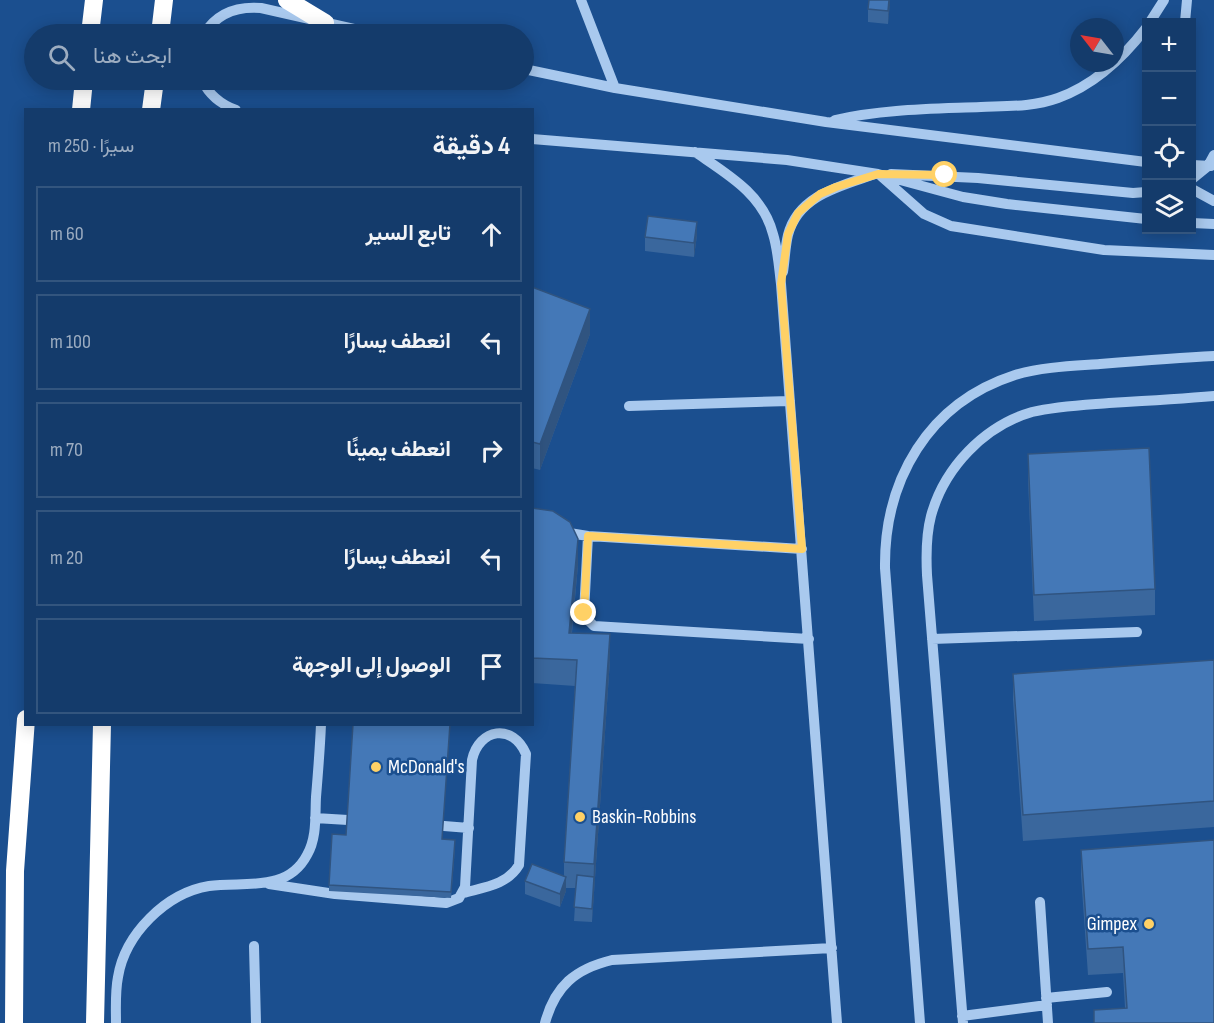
<!DOCTYPE html>
<html lang="ar">
<meta charset="utf-8">
<style>
:root{--surface:#143b6b;--page:#1d4271;--text:#f1f3f6;--muted:#9dadc1;--line:#33557e}
body{margin:0;font-family:"Sofia Sans Condensed",Vazirmatn,sans-serif;background:var(--page);color:var(--text);direction:rtl}
.controls{position:absolute;right:18px;top:18px;display:grid;overflow:hidden;border-radius:0px;box-shadow:0 3px 15px #0003}
.controls button{width:54px;height:54px;display:grid;place-items:center;padding:0;border:0;border-bottom:2px solid var(--line);background:var(--surface);color:var(--text);font:30px sans-serif}
.compass{position:absolute;left:1070px;top:18px;width:54px;height:54px;border-radius:50%;background:var(--surface);box-shadow:0 3px 15px #0003;rotate:301deg}
.stop{position:absolute;width:18px;height:18px;margin:-14px;border:4px solid #ffd166;border-radius:50%;background:#fff}
.stop.end{background:#ffd166;border-color:#fff;box-shadow:0 2px 6px #0008}
.list{margin:0;padding:0;list-style:none}
h2{display:flex;justify-content:space-between;align-items:center;height:78px;margin:0;padding:0 24px;font-size:26px}
h2 small{font-size:20px;font-weight:400;color:var(--muted)}
.list li{display:grid;grid-template-columns:39px 1fr auto;gap:18px;align-items:center;box-sizing:border-box;height:96px;margin:0 12px 12px;padding:0 12px;border:2px solid var(--line);border-radius:0px}
.list b{display:block;font-size:22px;white-space:nowrap}
.list em{font-size:20px;font-style:normal;color:var(--muted)}
.icon{flex:none;width:33px;height:33px;fill:none;stroke:currentColor;stroke-width:2;stroke-linecap:round;stroke-linejoin:round}
.map{position:relative;flex:none;width:1214px;height:1023px;overflow:hidden;direction:ltr}
.search{position:absolute;background:var(--surface);box-shadow:0 3px 15px #0003;left:24px;top:24px;width:510px;height:66px;display:flex;align-items:center;gap:15px;box-sizing:border-box;padding:0 21px;border-radius:33px;color:var(--muted);font-size:22px}
.panel{position:absolute;background:var(--surface);box-shadow:0 3px 15px #0003;left:24px;top:108px;width:510px;height:618px;border-radius:0px;direction:rtl}
.map>svg:first-child{display:block}
</style>
<div class="map">
<svg width="1214" height="1023" viewBox="0 0 1214 1023">
<rect width="100%" height="100%" fill="#1b4f8f"/>
<g fill="none" stroke-linecap="round" stroke-linejoin="round">
<path stroke="#a9c9ee" stroke-width="10" d="M581,0L615,88
M1150,22L1164,0
M1185,22L1187,0
M204,34C217,13 237,6 261,8L376,34
M524,69L615,88L826,122L1146,162
M202,80C209,95 220,104 236,110
M835,120C883,109 932,109 981,107C1007,106 1033,107 1058,98C1094,85 1123,58 1146,28
M532,139L787,160L878,174L963,197L1007,204L1146,219
M695,152C727,174 763,194 773,234C778,250 779,268 781,284L837,1023
M1192,165L1211,166
M891,174L978,178L1133,193L1146,192
M881,176L924,214L951,226L1104,250L1214,255
M1192,179L1208,166L1214,155
M1192,189L1214,201
M1192,223L1214,224
M783,272C785,260 785,247 788,235C798,195 841,186 875,174
M629,406L790,401
M563,532L588,536L802,549
M588,536L584,613L586,618L594,626L809,639
M932,639L1137,632
M315,818L348,820
M444,826L469,828
M269,884L335,894L446,903L459,898L465,887L472,760C479,728 513,723 526,754L519,865C507,885 485,887 463,893
M1040,902L1048,1023
M254,946L256,1023
M1046,998L1107,992
M962,1016L1047,1005
M116,1023C116,1008 115,992 118,977C125,934 166,893 209,886C244,881 287,893 307,855C317,838 315,816 316,797C318,773 320,749 321,724
M545,1023C555,986 575,969 612,960L832,948
M920,1023L885,568C884,480 928,403 1015,375C1042,367 1072,366 1100,364C1138,361 1176,358 1214,356
M963,1023L927,575C926,555 926,535 931,516C944,468 984,426 1032,412C1057,406 1083,405 1109,403C1144,401 1179,399 1214,396"/>
<path stroke="#fff" stroke-width="18" d="M287,0L325,23
M90,34L94,0
M160,34L164,0
M81,110L84,80
M151,110L155,80
M14,1023L15,871L26,719
M95,1023L102,724"/>
</g>
<path fill="#3a679d" d="M890,0L888,24L868,22V9Z
M697,235L694,257L645,251V237Z
M532,287L590,334L540,470L532,468Z
M1028,454L1155,589V615L1034,621L1028,480Z
M532,508L578,565L572,633L610,660L592,922L574,921L576,888H566V891L560,907L525,894V881L564,877V862L575,686L532,683Z
M1214,660V827L1023,841L1013,700V674Z
M346,835L443,839L455,847L451,898L329,891V885Z
M1081,850L1214,1023H1094V1010L1125,1008L1123,973L1088,975L1081,875Z"/>
<path fill="#305480" d="M889,0H890V5L888,24Z
M697,222V235L694,257V243Z
M590,309V334L540,470V444Z
M578,539V565L569,659V633Z
M610,634V660L592,922L594,864Z
M566,877V891L560,907V894Z"/>
<path fill="#4478b7" stroke="#305480" stroke-width="1.5" d="M869,0H889L888,11L868,9Z
M648,216L697,222L694,243L645,237Z
M532,287L590,309L540,444L532,442Z
M1149,448L1155,589L1034,595L1028,454Z
M532,508L553,511L570,522L578,539L569,633L610,634L594,864L564,862L577,660L532,658Z
M1214,660V801L1023,815L1013,674Z
M353,724H450L442,839L455,840L451,892L329,885L332,834L346,835Z
M1214,840V1023H1094V1010L1127,1008L1123,947L1088,949L1081,850Z
M532,864L566,877L560,894L525,881Z
M577,875L594,877L592,909L574,907Z"/>
<g fill="none" stroke-linecap="round" stroke-linejoin="round">
<path stroke="#ffd166" stroke-width="8" d="M584,613L588,536L802,549L781,284L788,234L798,213L820,194L836,187L878,174L945,175"/>
</g>
<g fill="#ffd166" stroke="#1b4f8f" stroke-width="2">
<circle cx="376" cy="767" r="6"/>
<circle cx="580" cy="817" r="6"/>
<circle cx="1149" cy="924" r="6"/>
</g>
<g text-anchor="middle" dominant-baseline="central" stroke-width="5" stroke-linejoin="round" paint-order="stroke">
<g font-size="20" fill="#fff" stroke="#1b4f8f" text-anchor="start">
<text x="388" y="767">McDonald's</text>
<text x="592" y="817">Baskin-Robbins</text>
<text x="1137" y="924" text-anchor="end">Gimpex</text>
</g>
</g>
</svg>
<div class="controls">
<button>+</button>
<button>−</button>
<button><svg class="icon" aria-label="locate" viewBox="0 0 24 24"><circle cx="12" cy="12" r="6"/><path d="M12 2v4M12 18v4M2 12h4M18 12h4"/></svg></button>
<button><svg class="icon" aria-label="layers" viewBox="0 0 24 24"><path d="M12 4l9 5-9 5-9-5zM3 14l9 5 9-5"/></svg></button>
</div>
<svg class="compass" viewBox="-18 -18 36 36"><path d="M0-13l5 13h-10z" fill="#e53935"/><path d="M0 13l5-13h-10z" fill="#9dadc1"/></svg>
<div class="stop" style="left:945px;top:175px"></div>
<div class="stop end" style="left:584px;top:613px"></div>
<div class="search"><svg class="icon" aria-label="search" viewBox="0 0 24 24"><circle cx="10" cy="10" r="6"/><path d="M15 15l6 6"/></svg>ابحث هنا</div>
<section class="panel">
<h2>4 دقيقة<small>سيرًا · 250 m</small></h2>
<ul class="list">
<li><svg class="icon" aria-label="ahead" viewBox="0 0 24 24"><path d="M12 20V5M6 11l6-6 6 6"/></svg><div><b>تابع السير</b></div><em>60 m</em></li>
<li><svg class="icon" aria-label="left" viewBox="0 0 24 24"><path d="M17 20v-9H6M10 6l-5 5 5 5"/></svg><div><b>انعطف يسارًا</b></div><em>100 m</em></li>
<li><svg class="icon" aria-label="right" viewBox="0 0 24 24"><path d="M7 20v-9h11M14 6l5 5-5 5"/></svg><div><b>انعطف يمينًا</b></div><em>70 m</em></li>
<li><svg class="icon" aria-label="left" viewBox="0 0 24 24"><path d="M17 20v-9H6M10 6l-5 5 5 5"/></svg><div><b>انعطف يسارًا</b></div><em>20 m</em></li>
<li><svg class="icon" aria-label="arrive" viewBox="0 0 24 24"><path d="M6 21V4h12l-3 4 3 4H6"/></svg><div><b>الوصول إلى الوجهة</b></div></li>
</ul>
</section>
</div>
